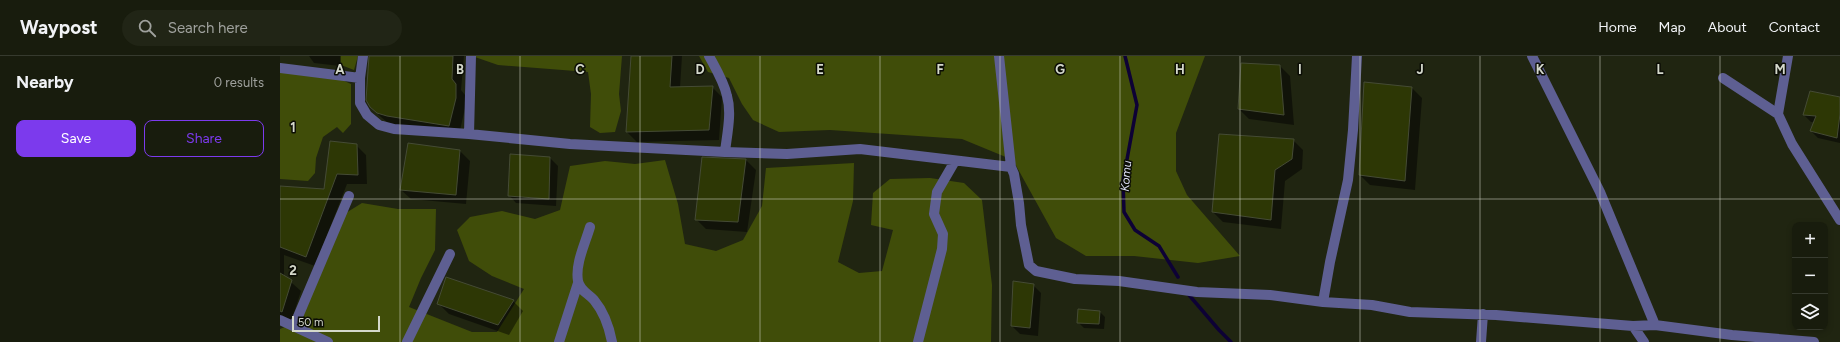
<!DOCTYPE html>
<meta charset="utf-8">
<style>
:root{--surface:#181c0d;--page:#212516;--text:#f1f3f6;--muted:#9fa19d;--line:#363a2e;--accent:#7c3aed}
body{margin:0;font-family:Figtree,sans-serif;background:var(--page);color:var(--text)}
.controls{position:absolute;right:12px;bottom:12px;display:grid;overflow:hidden;border-radius:8px;box-shadow:0 2px 6px #0003}
.controls button{width:36px;height:36px;display:grid;place-items:center;padding:0;border:0;border-bottom:1px solid var(--line);background:var(--surface);color:var(--text);font:20px sans-serif}
.scale{position:absolute;left:12px;bottom:10px;width:88px;box-sizing:border-box;padding-left:4px;border:2px solid #d4d8cb;border-top:0;font-size:11px;line-height:14px;white-space:nowrap;color:#d4d8cb;-webkit-text-stroke:3px #0b0d05;paint-order:stroke}
.list{margin:0;padding:0;list-style:none}
h2{display:flex;justify-content:space-between;align-items:center;height:52px;margin:0;padding:0 16px;font-size:17px}
h2 small{font-size:13px;font-weight:400;color:var(--muted)}
.actions{display:flex;gap:8px;padding:12px 16px}
.actions a{flex:1;padding:9px 0;border:1px solid var(--accent);border-radius:8px;text-align:center;font-size:14px;color:var(--accent)}
.actions .main{background:var(--accent);color:#fff}
.icon{flex:none;width:22px;height:22px;fill:none;stroke:currentColor;stroke-width:2;stroke-linecap:round;stroke-linejoin:round}
.map{position:relative;flex:none;width:1560px;height:286px;overflow:hidden}
header{display:flex;align-items:center;gap:24px;box-sizing:border-box;height:56px;padding:0 20px;background:var(--surface);border-bottom:1px solid var(--line)}
header strong{font-size:19px}
nav{display:flex;gap:22px;margin-inline-start:auto;font-size:14px}
.search{width:280px;height:36px;background:var(--page);display:flex;align-items:center;gap:10px;box-sizing:border-box;padding:0 14px;border-radius:22px;color:var(--muted);font-size:15px}
main{display:flex}
aside{flex:1;background:var(--surface)}
.map>svg:first-child{display:block}
</style>
<header>
<strong>Waypost</strong>
<div class="search"><svg class="icon" aria-label="search" viewBox="0 0 24 24"><circle cx="10" cy="10" r="6"/><path d="M15 15l6 6"/></svg>Search here</div>
<nav><a>Home</a><a>Map</a><a>About</a><a>Contact</a></nav>
</header>
<main>
<aside>
<h2>Nearby<small>0 results</small></h2>
<ul class="list">
</ul>
<div class="actions"><a class="main">Save</a><a>Share</a></div>
</aside>
<div class="map">
<svg width="1560" height="286" viewBox="0 0 1560 286">
<rect width="100%" height="100%" fill="#202511"/>
<path fill="#404d09" d="M60,0H78L74,14L61,9Z
M192,0H342L339,38L341,55L335,76L320,77L310,71L311,38L308,16L218,9Z
M419,0H925L896,77V115L907,139L960,200L918,207L854,200H806L776,182L733,104L682,83L550,74L499,76L473,64L462,48L449,22L428,16Z
M0,14L60,23L71,28V68L63,77L57,71L43,81L36,102L35,117L28,125L0,123Z
M385,104L398,148L405,188L436,195L463,184L482,150L486,112L574,107L573,145L558,206L579,217L602,215L613,174L591,169L593,137L610,123L650,122L684,127L702,144L712,229L711,286H0V273L7,270L22,254L61,160L82,147L118,153H156L155,194L141,222L129,251L192,276H217L244,233L212,220L189,205L177,174L190,161L222,155L255,163L280,154L290,110L325,105L355,108Z"/>
<path fill="#0007" d="M29,0H61L60,10L34,7Z
M91,0H184L181,34L185,39V52L179,79L145,75L108,67L101,61L91,51Z
M353,0H402L400,32L432,31L442,41L439,84L357,86L347,76Z
M962,8L1000,10L1010,20L1014,69L969,63L959,53Z
M1132,32L1142,42L1135,134L1090,129L1080,119Z
M1530,36L1560,42V87L1538,82L1531,75L1535,66H1531L1524,59Z
M1013,84L1023,94L1022,113L1005,125L1001,173L943,166L933,156Z
M76,89L86,99L87,128H67L35,210L4,199V220L21,235L11,266L0,261V131L45,134Z
M128,89L180,95L190,105L186,148L131,143L121,134Z
M270,102L278,110L276,150L236,147L229,139Z
M466,104L476,114L467,176L426,173L416,163Z
M753,229L761,237L758,280L740,278L732,270Z
M233,245L243,255L229,279L169,258L159,248Z
M820,256L825,261L824,273L804,272L798,266Z"/>
<g fill="none" stroke-linecap="round" stroke-linejoin="round">
<path stroke="#0d0135" stroke-width="3.5" d="M845,0L857,49L843,125L844,156L855,174L879,190L898,221
M909,239L939,274L951,286"/>
</g>
<path fill="#2d3705" stroke="#454b35" d="M89,0H173L172,23L176,28V42L169,70L107,60L97,57L90,51L86,44Z
M351,0H392L390,31L433,30L429,74L346,76Z
M961,7L1000,9L1004,59L958,53Z
M1084,26L1132,31L1125,125L1079,119Z
M1530,35L1560,41V58L1557,82L1530,75L1536,60L1523,59Z
M939,78L1014,83L1012,103L995,114L991,164L932,156Z
M50,85L77,88L78,119L57,118L26,201L0,191V130L44,133Z
M128,87L180,94L176,139L120,134Z
M230,98L270,101L269,143L228,140Z
M422,101L466,103L458,166L415,164Z
M0,217L12,224L2,256L0,255Z
M166,221L234,244L218,269L157,248Z
M733,225L754,228L750,272L731,270Z
M798,253L820,255L819,268L797,267Z"/>
<g fill="none" stroke-linecap="round" stroke-linejoin="round">
<path stroke="#5e5f92" stroke-width="10" d="M429,0C436,13 444,26 447,40C452,57 447,78 445,96
M719,0L731,111
M1252,0L1320,136L1375,269
M0,12L80,22V47L87,59L99,69L114,73L189,78L290,88L445,96L507,98L580,93L731,111L734,118L739,147L741,169L749,209L756,215L795,223L839,225L917,236L990,239L1043,246L1092,249L1130,256L1216,259L1353,270L1375,269L1452,279L1534,286
M80,22L83,0
M1443,22L1498,58L1512,88L1560,164
M1498,58L1508,0
M189,78L191,0
M310,171C305,188 295,208 298,225C300,235 308,237 314,244C324,256 329,270 332,286
M1043,246L1050,206L1068,124L1073,74L1077,0
M0,264L48,286
M14,270L69,140
M1353,270L1364,286
M127,286L170,198
M279,286L298,227
M638,286L662,193L663,178L654,158L657,136L675,105
M1201,286L1203,258"/>
</g>
<path fill="none" stroke="#d4d8cb" stroke-width="1" stroke-opacity="0.55" d="M120,0V286M240,0V286M360,0V286M480,0V286M600,0V286M720,0V286M840,0V286M960,0V286M1080,0V286M1200,0V286M1320,0V286M1440,0V286M0,143H1560"/>
<g text-anchor="middle" dominant-baseline="central" stroke-width="3" stroke-linejoin="round" paint-order="stroke">
<g font-size="12" font-style="italic" fill="#dadcf2" stroke="#0b0d05">
<text transform="translate(846 120) rotate(-85)">Komu</text>
</g>
</g>
<g font-size="13" text-anchor="middle" font-weight="bold" fill="#d4d8cb" stroke="#0b0d05" stroke-width="3" stroke-linejoin="round" paint-order="stroke">
<text x="60" y="18">A</text>
<text x="180" y="18">B</text>
<text x="300" y="18">C</text>
<text x="420" y="18">D</text>
<text x="540" y="18">E</text>
<text x="660" y="18">F</text>
<text x="780" y="18">G</text>
<text x="900" y="18">H</text>
<text x="1020" y="18">I</text>
<text x="1140" y="18">J</text>
<text x="1260" y="18">K</text>
<text x="1380" y="18">L</text>
<text x="1500" y="18">M</text>
<text x="13" y="76">1</text>
<text x="13" y="219">2</text>
</g>
</svg>
<div class="controls">
<button>+</button>
<button>−</button>
<button><svg class="icon" aria-label="layers" viewBox="0 0 24 24"><path d="M12 4l9 5-9 5-9-5zM3 14l9 5 9-5"/></svg></button>
</div>
<div class="scale">50 m</div>
</div>
</main>
